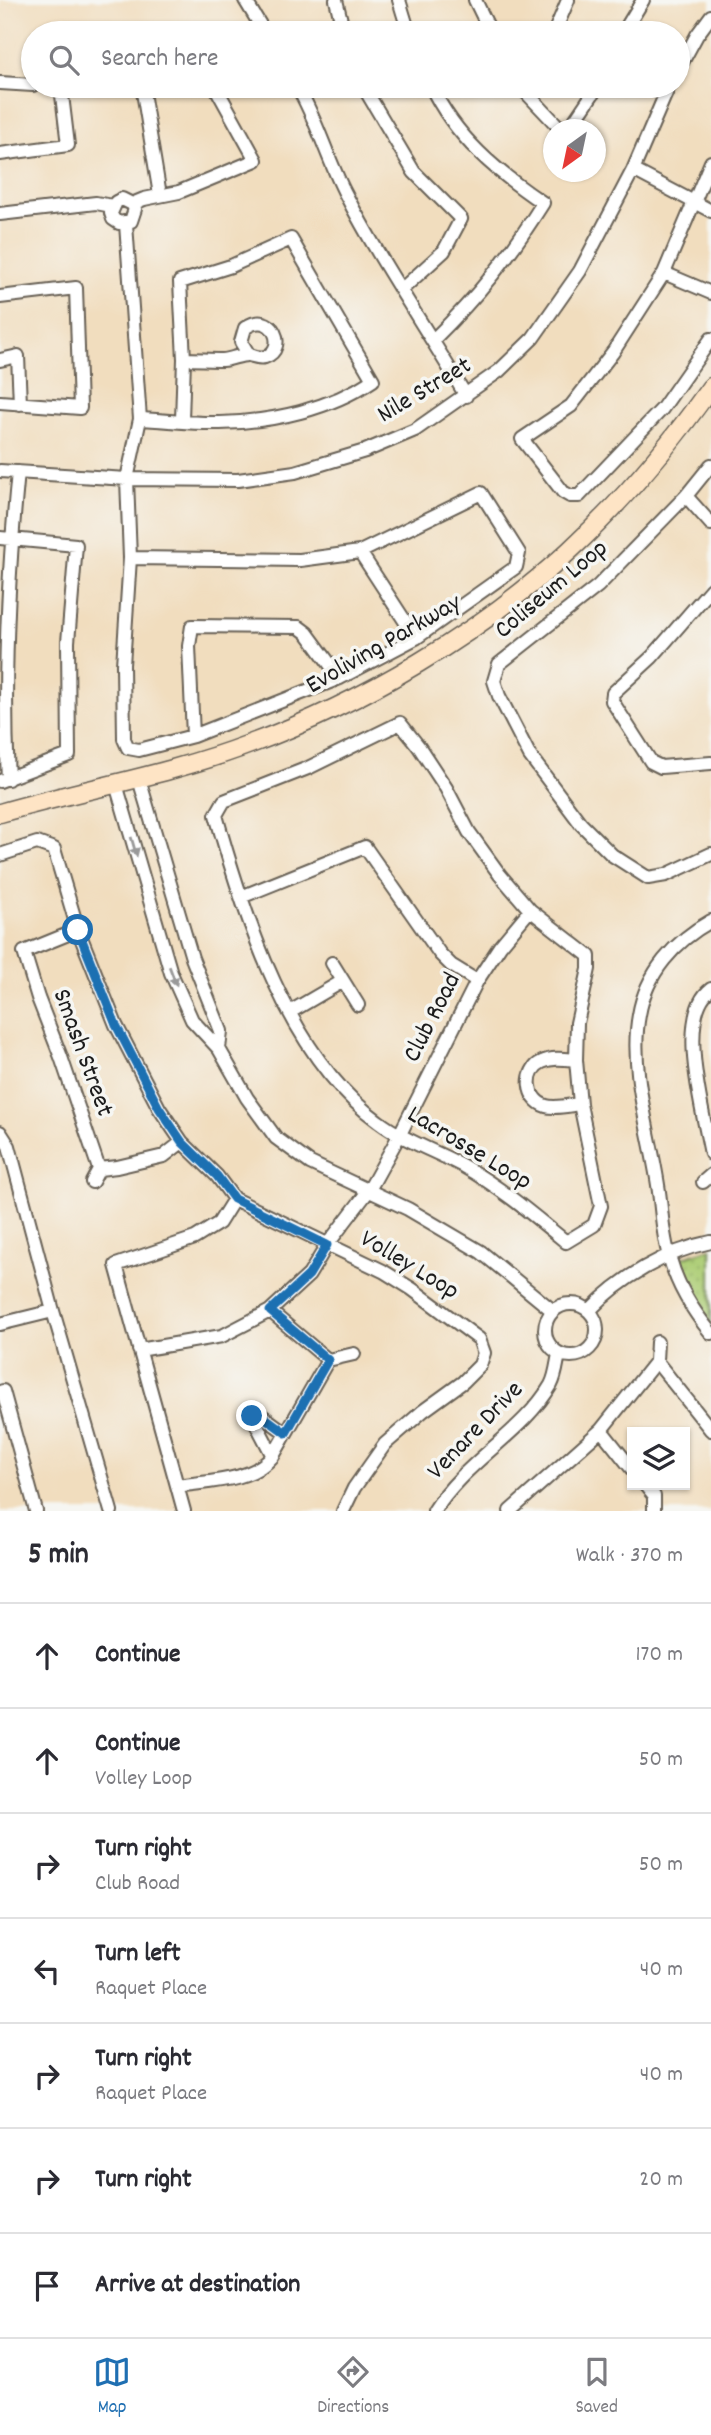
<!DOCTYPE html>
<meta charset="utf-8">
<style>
:root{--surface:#fff;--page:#f7f7f7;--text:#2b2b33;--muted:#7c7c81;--line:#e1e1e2;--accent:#1f6fb2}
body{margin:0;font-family:Dekko,sans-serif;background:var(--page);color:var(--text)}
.controls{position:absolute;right:21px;bottom:21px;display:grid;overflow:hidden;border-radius:0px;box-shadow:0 2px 5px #0004}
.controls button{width:63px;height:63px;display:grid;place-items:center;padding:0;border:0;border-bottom:2px solid var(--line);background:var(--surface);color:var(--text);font:35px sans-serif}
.compass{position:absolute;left:543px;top:119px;width:63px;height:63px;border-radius:50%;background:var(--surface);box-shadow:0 2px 5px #0004;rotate:213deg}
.stop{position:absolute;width:21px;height:21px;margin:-16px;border:5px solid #1f6fb2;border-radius:50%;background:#fff}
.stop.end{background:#1f6fb2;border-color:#fff;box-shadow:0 2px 7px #0008}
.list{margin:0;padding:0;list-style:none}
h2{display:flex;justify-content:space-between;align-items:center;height:91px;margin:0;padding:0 28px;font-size:30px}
h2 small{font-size:23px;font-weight:400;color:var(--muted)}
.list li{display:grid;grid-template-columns:46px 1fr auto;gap:21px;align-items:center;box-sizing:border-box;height:105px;padding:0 28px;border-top:2px solid var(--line)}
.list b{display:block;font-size:26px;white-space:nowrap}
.list p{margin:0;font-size:23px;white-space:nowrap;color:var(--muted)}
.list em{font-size:23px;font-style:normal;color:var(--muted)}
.icon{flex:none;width:38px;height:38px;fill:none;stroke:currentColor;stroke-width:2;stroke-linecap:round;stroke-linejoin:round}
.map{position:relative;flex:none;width:711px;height:1511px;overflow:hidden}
.search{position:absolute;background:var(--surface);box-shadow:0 2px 5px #0004;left:21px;right:21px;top:21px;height:77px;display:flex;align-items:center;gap:18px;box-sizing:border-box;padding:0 24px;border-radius:38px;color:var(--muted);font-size:26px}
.sheet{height:826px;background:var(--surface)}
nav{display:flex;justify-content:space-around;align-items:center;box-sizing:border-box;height:98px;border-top:2px solid var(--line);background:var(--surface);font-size:19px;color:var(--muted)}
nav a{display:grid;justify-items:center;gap:4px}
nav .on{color:var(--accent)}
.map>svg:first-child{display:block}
</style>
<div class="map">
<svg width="711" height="1511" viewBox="0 0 711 1511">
<defs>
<pattern id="park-dots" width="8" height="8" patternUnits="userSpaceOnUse" patternTransform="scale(1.75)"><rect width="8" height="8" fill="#adce76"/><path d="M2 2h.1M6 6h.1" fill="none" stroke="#94b066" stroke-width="1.8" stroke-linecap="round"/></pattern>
</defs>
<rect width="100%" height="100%" fill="#f6f6f2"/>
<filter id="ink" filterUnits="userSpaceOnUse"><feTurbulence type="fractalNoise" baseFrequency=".0143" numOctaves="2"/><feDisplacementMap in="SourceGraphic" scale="14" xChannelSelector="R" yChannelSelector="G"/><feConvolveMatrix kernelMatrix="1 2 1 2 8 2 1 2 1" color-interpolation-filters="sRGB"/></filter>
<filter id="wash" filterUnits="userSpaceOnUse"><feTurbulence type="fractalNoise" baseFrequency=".00686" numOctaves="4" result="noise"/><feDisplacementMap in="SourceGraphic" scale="28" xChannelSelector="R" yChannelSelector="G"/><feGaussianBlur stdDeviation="1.57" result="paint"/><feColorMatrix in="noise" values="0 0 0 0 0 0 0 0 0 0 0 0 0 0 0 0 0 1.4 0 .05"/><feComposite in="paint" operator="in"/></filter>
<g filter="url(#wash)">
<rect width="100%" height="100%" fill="#f1ddbe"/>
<path fill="url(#park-dots)" stroke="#647549" stroke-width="2" d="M711,1248V1325L678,1271V1259Z"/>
</g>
<g filter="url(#ink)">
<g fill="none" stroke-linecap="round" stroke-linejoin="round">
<g stroke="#676055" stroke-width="16">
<path id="street" d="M245,0L265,33
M336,0L344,33
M399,0L409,33
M475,0L491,33
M554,33L568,0
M623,33L643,0
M678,70L697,35L711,16
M0,83L33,85
M142,86L160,195
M297,86C317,120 327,158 345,193C381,263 426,328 466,396
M363,86L414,172L461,219L444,251L401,290
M431,86C455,137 497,172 543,203C509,257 479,295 433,340
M520,86L557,125L569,129L598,86
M0,154L68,145L61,87L48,86
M711,162L664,273L613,352L571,406L522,439L563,492L570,496H579L662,409L711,339
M633,170L711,211
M132,204L135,209L131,221L119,223L113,219L111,213L116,202L122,199L132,204L144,199L179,192L256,160L215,86
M0,214L96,203L112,206
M126,224L140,419L127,479L130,558L123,665L124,739L128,748L139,750L193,736L340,678L416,638L516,567L519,553L481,493L360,552L300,560L130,558
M664,273L711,293
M0,297L76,288L80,408L0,402
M184,359C197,359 210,360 222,360C231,360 241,354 249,355C255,356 258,359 265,357C289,349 272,308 245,328L241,342L249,355
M0,360L18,356L20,404
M140,419C166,420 194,424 220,423C273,422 330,409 373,380L291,239L231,266L180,282L184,359L182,420
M711,465L686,496L598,586L499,664L494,681L499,696L530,756L581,824L612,855L648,878L666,875L711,854
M0,471L127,479L238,480L295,472L365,451L415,430L499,371L533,338L580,271L633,170L669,86
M686,496L711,524
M0,538L76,545L68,642L69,755L0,781
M360,552L416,638
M711,589L652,657L613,693L612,701L651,762L661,767L711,763
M400,723L419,747L446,788L469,832L500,875L530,910L589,956V969L577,1023L576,1060L580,1104L601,1206L594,1225L566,1242C532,1214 500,1187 463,1166C435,1151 403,1140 378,1121C289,1057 244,916 216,815L224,801L308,768Z
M193,736L189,646L192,626L299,627L307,633L340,678
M8,779C3,677 8,574 18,472
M139,779L192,958L221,1031L219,1049
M116,784L171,973L192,1020L219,1049L247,1098L276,1138L310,1163L408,1209L481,1252L553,1311
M0,855L37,843L54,849L78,930L116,1025L159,1108L182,1142L217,1176L234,1199L383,1271L412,1289L479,1339L484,1353L480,1365L463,1382L423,1411L385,1444L354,1488L343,1511
M241,897L365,847L440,954L451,965L477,981
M711,921C675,941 646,973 639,1015C629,1068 650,1132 658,1185C662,1209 662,1236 670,1259C678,1287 692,1310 711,1333
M24,952L38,998L61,1057L99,1169
M24,952L78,930
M332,963L358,1005
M711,989C675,1015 704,1115 711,1154
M290,1012L343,981
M576,1060C565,1059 553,1057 542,1062C524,1070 526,1100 546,1106C556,1109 570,1105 580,1104
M0,1132L9,1146L53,1311L111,1511
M99,1169L117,1167L164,1156L182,1142
M92,1182L99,1169
M703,1182L711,1175
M545 1330a26 26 0 1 1 52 0a26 26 0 1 1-52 0Z
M589,1311C620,1278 666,1251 711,1242
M0,1324L53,1311
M139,1350L222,1336L270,1311L309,1275L327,1245L369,1190L400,1134L477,981L500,946L530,910
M328,1360L354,1354
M656,1361L711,1430
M0,1392L3,1391L36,1511
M601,1430L632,1469
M273,1456L252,1416L257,1412L286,1433
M645,1485L654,1496V1511
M177,1486C209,1481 251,1482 273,1456L328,1360L270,1311
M184,1511L116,1265L195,1238L219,1223L234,1199
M434,1511C464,1462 523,1433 551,1385C556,1376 557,1363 559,1354
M510,1511L601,1430L656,1361L657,1342"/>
</g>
<g stroke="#676055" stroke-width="21">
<path id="secondary" d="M0,813C83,789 169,775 250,744C362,703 481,633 569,551C622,502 669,446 711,387"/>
</g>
<use href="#street" stroke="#fff" stroke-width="12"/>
<use href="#secondary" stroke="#fee4c5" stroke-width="18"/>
</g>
<defs><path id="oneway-solid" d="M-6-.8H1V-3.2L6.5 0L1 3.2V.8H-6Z" transform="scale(1.75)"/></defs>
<g fill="#999">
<use href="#oneway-solid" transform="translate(134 847) rotate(74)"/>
<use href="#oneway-solid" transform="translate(173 976) rotate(69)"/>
</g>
</g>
<g fill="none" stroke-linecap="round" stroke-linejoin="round" filter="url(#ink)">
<path stroke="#1f6fb2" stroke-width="9" d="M78,930L116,1025L159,1108L182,1142L217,1176L234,1199L327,1245L309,1275L270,1311L328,1360L286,1433L257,1412L252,1416"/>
</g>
<g text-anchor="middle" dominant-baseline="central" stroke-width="7" stroke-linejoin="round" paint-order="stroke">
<g font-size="26" fill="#1c1c1c" stroke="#f6f6f2">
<text transform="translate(425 391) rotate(-31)">Nile Street</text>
<text transform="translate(552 590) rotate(-40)">Coliseum Loop</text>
<text transform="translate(384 645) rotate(-30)">Evoliving Parkway</text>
<text transform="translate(433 1018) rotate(-63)">Club Road</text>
<text transform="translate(82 1053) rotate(70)">Smash Street</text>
<text transform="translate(469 1149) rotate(31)">Lacrosse Loop</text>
<text transform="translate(409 1266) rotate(31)">Volley Loop</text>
<text transform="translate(476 1431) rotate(-46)">Venare Drive</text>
</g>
</g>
</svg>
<div class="controls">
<button><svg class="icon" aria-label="layers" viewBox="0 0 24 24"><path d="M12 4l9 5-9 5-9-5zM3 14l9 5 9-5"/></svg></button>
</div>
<svg class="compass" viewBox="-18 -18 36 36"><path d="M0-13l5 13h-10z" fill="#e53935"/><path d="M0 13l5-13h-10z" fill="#7c7c81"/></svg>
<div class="stop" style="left:78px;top:930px"></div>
<div class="stop end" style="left:252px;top:1416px"></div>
<div class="search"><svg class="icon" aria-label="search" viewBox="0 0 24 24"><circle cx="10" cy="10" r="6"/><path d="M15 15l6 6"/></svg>Search here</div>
</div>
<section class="sheet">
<h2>5 min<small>Walk · 370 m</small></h2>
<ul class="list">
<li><svg class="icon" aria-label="ahead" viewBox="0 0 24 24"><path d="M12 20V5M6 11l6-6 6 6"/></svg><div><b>Continue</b></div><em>170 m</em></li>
<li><svg class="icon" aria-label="ahead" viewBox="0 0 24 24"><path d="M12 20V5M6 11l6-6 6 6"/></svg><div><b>Continue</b><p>Volley Loop</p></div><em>50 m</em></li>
<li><svg class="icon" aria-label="right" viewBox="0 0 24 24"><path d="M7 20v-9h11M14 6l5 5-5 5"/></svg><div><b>Turn right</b><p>Club Road</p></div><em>50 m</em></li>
<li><svg class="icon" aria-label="left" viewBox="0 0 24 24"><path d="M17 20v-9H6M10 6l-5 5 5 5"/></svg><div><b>Turn left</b><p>Raquet Place</p></div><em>40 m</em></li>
<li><svg class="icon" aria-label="right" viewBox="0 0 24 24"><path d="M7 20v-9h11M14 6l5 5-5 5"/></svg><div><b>Turn right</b><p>Raquet Place</p></div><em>40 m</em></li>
<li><svg class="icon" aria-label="right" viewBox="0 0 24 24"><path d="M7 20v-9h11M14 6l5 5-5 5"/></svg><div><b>Turn right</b></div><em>20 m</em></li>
<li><svg class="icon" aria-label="arrive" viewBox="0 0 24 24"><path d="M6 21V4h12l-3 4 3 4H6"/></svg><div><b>Arrive at destination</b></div></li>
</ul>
</section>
<nav>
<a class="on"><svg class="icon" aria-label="map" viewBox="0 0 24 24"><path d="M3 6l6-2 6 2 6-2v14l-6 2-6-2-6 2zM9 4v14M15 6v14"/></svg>Map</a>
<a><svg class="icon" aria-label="directions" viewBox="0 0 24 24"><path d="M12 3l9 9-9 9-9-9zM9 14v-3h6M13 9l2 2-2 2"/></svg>Directions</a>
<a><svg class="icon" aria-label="saved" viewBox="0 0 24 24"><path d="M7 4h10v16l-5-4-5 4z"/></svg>Saved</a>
</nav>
